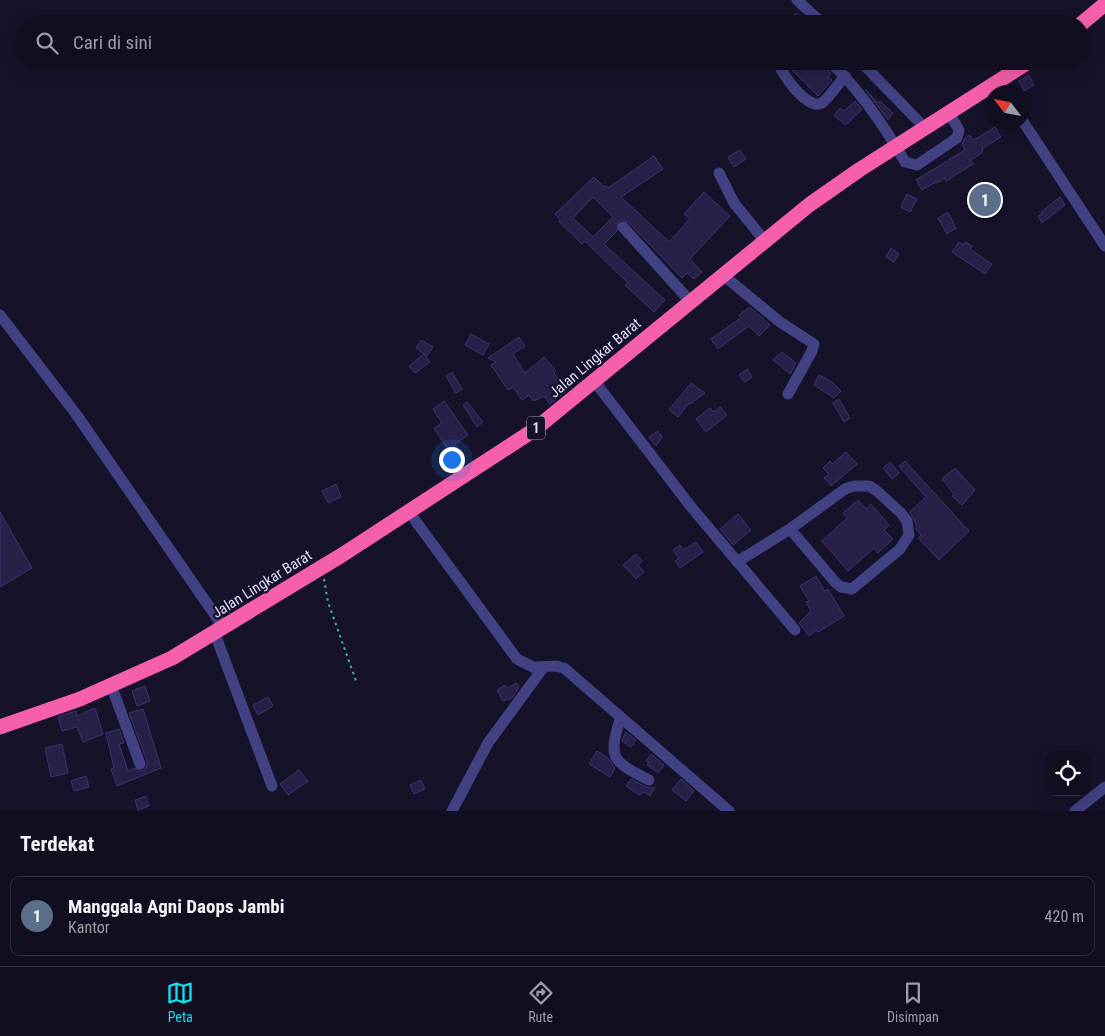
<!DOCTYPE html>
<html lang="id">
<style>
:root{--surface:#100e1f;--page:#1e1c2c;--text:#f1f3f6;--muted:#9c9ca4;--line:#302e3d;--accent:#15dff0}
body{margin:0;font-family:"Roboto Condensed",sans-serif;background:var(--page);color:var(--text)}
.controls{position:absolute;right:15px;bottom:15px;display:grid;overflow:hidden;border-radius:10px;box-shadow:0 5px 20px #0002}
.controls button{width:45px;height:45px;display:grid;place-items:center;padding:0;border:0;border-bottom:1px solid var(--line);background:var(--surface);color:var(--text);font:25px sans-serif}
.compass{position:absolute;left:985px;top:85px;width:45px;height:45px;border-radius:50%;background:var(--surface);box-shadow:0 5px 20px #0002;rotate:302deg}
.you{position:absolute;left:451px;top:459px;width:18px;height:18px;margin:-12px;border:4px solid #fff;border-radius:50%;background:#1a73e8;box-shadow:0 0 0 8px #1a73e833}
.badge{display:grid;place-items:center;width:32px;height:32px;border-radius:50%;background:var(--accent);color:#fff;font-size:16px;font-weight:700}
.pin{position:absolute;translate:-50% -50%;border:2px solid #fff;box-shadow:0 1px 5px #0006}
.list{margin:0;padding:0;list-style:none}
h2{display:flex;justify-content:space-between;align-items:center;height:65px;margin:0;padding:0 20px;font-size:21px}
h2 small{font-size:16px;font-weight:400;color:var(--muted)}
.list li{display:grid;grid-template-columns:32px 1fr auto;gap:15px;align-items:center;box-sizing:border-box;height:80px;margin:0 10px 10px;padding:0 10px;border:1px solid var(--line);border-radius:10px}
.list b{display:block;font-size:19px;white-space:nowrap}
.list p{margin:0;font-size:16px;white-space:nowrap;color:var(--muted)}
.list em{font-size:16px;font-style:normal;color:var(--muted)}
.icon{flex:none;width:28px;height:28px;fill:none;stroke:currentColor;stroke-width:2;stroke-linecap:round;stroke-linejoin:round}
.map{position:relative;flex:none;width:1105px;height:811px;overflow:hidden}
.search{position:absolute;background:var(--surface);box-shadow:0 5px 20px #0002;left:15px;right:15px;top:15px;height:55px;display:flex;align-items:center;gap:12px;box-sizing:border-box;padding:0 18px;border-radius:28px;color:var(--muted);font-size:19px}
.sheet{height:155px;background:var(--surface)}
nav{display:flex;justify-content:space-around;align-items:center;box-sizing:border-box;height:70px;border-top:1px solid var(--line);background:var(--surface);font-size:14px;color:var(--muted)}
nav a{display:grid;justify-items:center;gap:2px}
nav .on{color:var(--accent)}
.map>svg:first-child{display:block}
</style>
<div class="map">
<svg width="1105" height="811" viewBox="0 0 1105 811">
<rect width="100%" height="100%" fill="#161229"/>
<path fill="#272049" stroke="#3e3373" fill-rule="evenodd" d="M796,13L802,19L797,24H786Z
M794,61H821L831,74L828,77L832,80L818,96L789,67Z
M1029,75L1034,85L1024,91L1019,81Z
M865,89L878,103L880,101L893,113L888,120Z
M855,101L862,109L846,125L834,116L840,108L844,111Z
M995,127L1001,137L983,148L982,153L971,160L973,164L946,181L945,178L937,183L936,182L922,190L916,180L965,150L962,144L965,138L969,135L974,140Z
M740,150L746,159L734,167L728,157Z
M654,156L663,169L621,197L669,242L690,219L684,214L704,192L730,216L690,259L702,272L694,279L687,273L682,278L628,222L622,220L618,222L617,231L604,244L665,300L654,312L625,285L628,283L585,241L582,244L559,222L560,220L555,214L594,177L604,187L606,186L608,188ZM593,197L613,217L593,237L573,218Z
M907,194L917,199L910,212L901,207Z
M1060,197L1065,205L1042,223L1038,216L1042,214L1041,212Z
M948,212L956,228L947,234L938,218Z
M959,242L964,245L966,242L972,246L970,249L992,264L985,274L952,252Z
M891,248L899,254L894,262L886,257Z
M750,307L770,325L759,336L749,326L718,349L711,339L741,318L739,315Z
M471,334L489,344L483,355L465,345Z
M519,337L525,346L513,354L525,373L544,357L556,371L554,373L567,391L550,404L544,396L533,401L529,395L522,400L513,387L508,390L491,365L496,362L488,358Z
M421,340L433,347L427,356L416,348Z
M782,352L796,363L790,374L773,360Z
M424,354L430,362L415,373L409,366Z
M747,369L752,377L745,382L739,375Z
M452,372L462,389L456,393L446,376Z
M819,375L832,382L841,391L834,398L814,385Z
M691,383L705,393L690,404L689,403L678,417L669,410Z
M839,399L850,418L844,422L833,403Z
M444,401L468,435L455,444L458,449L451,454L434,428L442,423L433,409Z
M467,402L483,422L477,427L463,405Z
M720,407L727,415L706,432L696,419L710,408L714,412Z
M658,431L662,437L656,446L649,437Z
M846,452L857,464L831,486L824,478L829,474L823,468L830,461L832,464Z
M905,461L969,531L939,560L918,538L921,535L916,529L917,526L910,512L926,497L899,466Z
M890,462L899,473L892,479L883,468Z
M955,468L975,490L962,505L952,496L954,494L942,479Z
M336,484L341,497L328,503L322,491Z
M858,500L866,509L871,504L889,525L884,530L893,539L878,553L874,548L848,571L822,541L847,518L843,513Z
M0,512L32,568L0,587Z
M738,514L751,530L733,545L720,529Z
M696,542L703,552L680,568L675,561L679,559L673,550L680,545L683,550Z
M636,554L642,561L638,565L644,572L636,579L623,565Z
M816,576L825,591L828,589L844,616L818,632L816,630L809,636L799,623L811,611L806,602L809,601L800,586Z
M517,683L519,687L512,698L503,701L497,690L505,685L507,688Z
M145,686L150,701L137,706L132,691Z
M268,697L273,706L258,715L253,705Z
M95,708L103,734L83,742L77,727L62,731L58,717L76,711L77,716Z
M143,709L161,768L117,786L111,769L114,768L106,733L119,729L124,743L119,744L128,771L134,768L143,771L147,766V761L129,713Z
M626,732L636,740L631,747L622,741Z
M62,744L68,773L51,777L45,748Z
M597,751L608,758L615,768L610,777L589,764Z
M651,754L664,765L658,773L647,765L649,762L646,761Z
M299,770L308,781L288,795L280,784Z
M86,776L89,787L74,791L71,781Z
M631,779L646,787L655,788L650,796L644,792L639,795L626,786Z
M681,779L694,791L686,801L672,790Z
M421,780L425,789L414,794L410,785Z
M146,796L149,806L138,810L135,800Z"/>
<g fill="none" stroke-linecap="round" stroke-linejoin="round">
<path stroke="#39b4aa" stroke-width="2" stroke-dasharray="2.5 4" stroke-linecap="butt" d="M324,579L328,602L356,681"/>
<path stroke="#414184" stroke-width="11" d="M797,0L823,24
M778,61C780,73 808,111 822,103C830,97 838,84 845,76
M829,61C859,89 885,127 905,162L917,165L957,138L959,130L949,113
M860,61L926,129
M997,81L1005,92
M1022,120L1105,246
M719,173L734,203L765,241
M623,227L690,301
M723,275L780,322L814,344L812,351L788,394
M0,315L76,414L224,628
M595,382L692,508L795,630
M409,512L517,659L533,667L556,666L564,668L729,811
M737,562L790,529L836,583L841,587L852,589L900,549L909,535L907,521L901,513L877,491L869,486H854L845,489L790,529
M215,634L272,786
M111,685L140,764
M620,719C608,759 612,761 649,780
M452,811L488,743L543,668
M1075,811L1105,787"/>
<path stroke="#f55fab" stroke-width="15" d="M1081,24L1105,4
M0,727L80,699L172,658L342,555L534,430L809,205L859,170L1030,61"/>
</g>
<g text-anchor="middle" dominant-baseline="central" stroke-width="4.5" stroke-linejoin="round" paint-order="stroke">
<rect fill="#161229" stroke="#a39fbd" stroke-width="1" x="527" y="416.5" width="18" height="23" rx="4"/>
<g font-size="14" font-weight="bold" fill="#dfdcfd">
<text x="536" y="428">1</text>
</g>
<g font-size="15" fill="#dfdcfd" stroke="#161229">
<text transform="translate(595 358) rotate(-40)">Jalan Lingkar Barat</text>
<text transform="translate(262 584) rotate(-32)">Jalan Lingkar Barat</text>
</g>
</g>
</svg>
<div class="controls">
<button><svg class="icon" aria-label="locate" viewBox="0 0 24 24"><circle cx="12" cy="12" r="6"/><path d="M12 2v4M12 18v4M2 12h4M18 12h4"/></svg></button>
</div>
<svg class="compass" viewBox="-18 -18 36 36"><path d="M0-13l5 13h-10z" fill="#e53935"/><path d="M0 13l5-13h-10z" fill="#9c9ca4"/></svg>
<div class="you"></div>
<div class="pin badge" style="left:985px;top:200px;background:#5c6f8a">1</div>
<div class="search"><svg class="icon" aria-label="search" viewBox="0 0 24 24"><circle cx="10" cy="10" r="6"/><path d="M15 15l6 6"/></svg>Cari di sini</div>
</div>
<section class="sheet">
<h2>Terdekat<small></small></h2>
<ul class="list">
<li><span class="badge" style="background:#5c6f8a">1</span><div><b>Manggala Agni Daops Jambi</b><p>Kantor</p></div><em>420 m</em></li>
</ul>
</section>
<nav>
<a class="on"><svg class="icon" aria-label="map" viewBox="0 0 24 24"><path d="M3 6l6-2 6 2 6-2v14l-6 2-6-2-6 2zM9 4v14M15 6v14"/></svg>Peta</a>
<a><svg class="icon" aria-label="directions" viewBox="0 0 24 24"><path d="M12 3l9 9-9 9-9-9zM9 14v-3h6M13 9l2 2-2 2"/></svg>Rute</a>
<a><svg class="icon" aria-label="saved" viewBox="0 0 24 24"><path d="M7 4h10v16l-5-4-5 4z"/></svg>Disimpan</a>
</nav>
